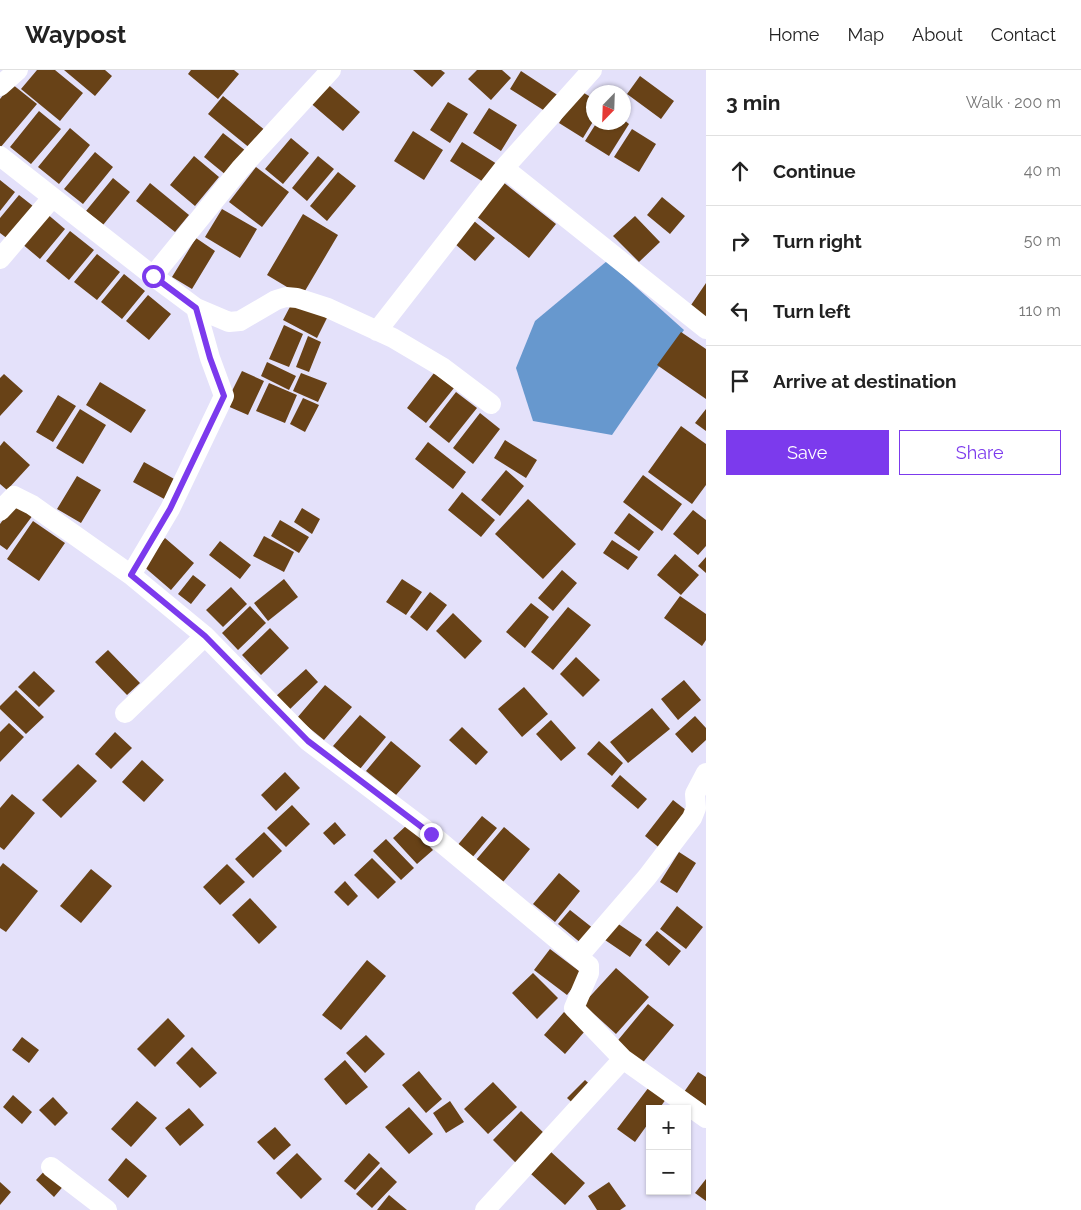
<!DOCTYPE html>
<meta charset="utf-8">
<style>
:root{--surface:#fff;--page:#f6f6f6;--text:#222;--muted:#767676;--line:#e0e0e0;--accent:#7c3aed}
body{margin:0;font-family:Raleway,sans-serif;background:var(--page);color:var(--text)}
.controls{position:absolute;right:15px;bottom:15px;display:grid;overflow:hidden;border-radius:0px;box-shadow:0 1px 4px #0004}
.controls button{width:45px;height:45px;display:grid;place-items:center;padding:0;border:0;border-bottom:1px solid var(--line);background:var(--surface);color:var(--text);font:25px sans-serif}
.compass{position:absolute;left:586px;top:15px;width:45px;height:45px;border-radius:50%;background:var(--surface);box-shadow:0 1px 4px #0004;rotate:203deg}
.stop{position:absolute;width:15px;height:15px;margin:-11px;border:4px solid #7c3aed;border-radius:50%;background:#fff}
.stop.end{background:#7c3aed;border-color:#fff;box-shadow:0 1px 5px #0008}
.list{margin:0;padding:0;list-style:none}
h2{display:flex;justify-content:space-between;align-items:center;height:65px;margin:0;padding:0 20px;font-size:21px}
h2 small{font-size:16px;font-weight:400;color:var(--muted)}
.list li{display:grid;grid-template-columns:32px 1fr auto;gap:15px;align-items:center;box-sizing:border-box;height:70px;padding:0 20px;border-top:1px solid var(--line)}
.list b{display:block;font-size:19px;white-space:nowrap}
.list em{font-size:16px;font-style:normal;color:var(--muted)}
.actions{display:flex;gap:10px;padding:15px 20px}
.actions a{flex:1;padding:11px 0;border:1px solid var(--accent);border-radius:0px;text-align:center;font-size:18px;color:var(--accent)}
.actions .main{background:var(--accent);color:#fff}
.icon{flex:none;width:28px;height:28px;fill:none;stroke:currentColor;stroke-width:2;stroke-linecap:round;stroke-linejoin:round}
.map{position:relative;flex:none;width:706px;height:1140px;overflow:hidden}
header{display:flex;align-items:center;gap:30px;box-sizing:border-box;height:70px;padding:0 25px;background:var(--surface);border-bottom:1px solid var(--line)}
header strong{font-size:24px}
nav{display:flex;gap:28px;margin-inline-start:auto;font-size:18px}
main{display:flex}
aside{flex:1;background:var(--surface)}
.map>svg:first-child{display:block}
</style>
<header>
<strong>Waypost</strong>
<nav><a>Home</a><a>Map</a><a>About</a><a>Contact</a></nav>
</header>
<main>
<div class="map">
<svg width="706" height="1140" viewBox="0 0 706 1140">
<rect width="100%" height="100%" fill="#e4e1fa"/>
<path fill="#6798ce" d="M607,191L684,260L612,365L533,351L516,298L535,251Z"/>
<path fill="#684217" d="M37,0H55L83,23L60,51L21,19Z
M64,0H105L112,6L95,26Z
M191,0H234L239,4L218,29L188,4Z
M413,0H441L445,3L432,17Z
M477,0H502L511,8L491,30L468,9Z
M521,1L559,26L548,43L510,19Z
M640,6L674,31L661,49L627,24Z
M324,11L360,42L343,61L307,30Z
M12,14L37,34L0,78V29Z
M579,20L594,29V50L583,68L559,53Z
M223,26L266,61L251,79L208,44Z
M448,32L468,44L450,73L430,60Z
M489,38L517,55L501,81L473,63Z
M39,41L61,59L31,94L10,77Z
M624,50L629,54L609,86L585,71L597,52H624Z
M70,58L90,75L59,114L38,97Z
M632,59L656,74L639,102L614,87Z
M413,61L443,80L424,110L394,91Z
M223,63L246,81L226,105L204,87Z
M291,68L309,83L283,114L265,99Z
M462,72L497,94L485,113L450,91Z
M95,82L113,97L83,134L64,119Z
M194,86L219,107L195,136L170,115Z
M318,86L334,99L307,131L292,118Z
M256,97L289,122L262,157L229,132Z
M338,102L356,116L327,151L310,136Z
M113,108L130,122L103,155L86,141Z
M0,110L15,122L0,141Z
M503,112L556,154L529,188L476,146Z
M150,113L189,145L175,162L136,131Z
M19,125L38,140L12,172L0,163V148Z
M662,127L685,146L670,164L647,145Z
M222,139L257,159L240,188L205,167Z
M46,143L65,159L40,189L21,173Z
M303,144L338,165L302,226L267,205Z
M635,146L660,172L639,192L613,166Z
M474,151L495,168L475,191L455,174Z
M70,161L94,180L69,210L46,191Z
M196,168L215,181L192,219L172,207Z
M97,184L120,202L97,230L74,212Z
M124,204L145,221L122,249L101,232Z
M706,213V250L689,238Z
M148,225L171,244L149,270L126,251Z
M293,231L327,248L317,268L283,250Z
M284,255L303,264L289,297L269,289Z
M681,262L706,279V329L657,295Z
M308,266L321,272L309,302L296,297Z
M267,292L296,306L289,320L261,306Z
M242,301L264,311L248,345L225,335Z
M301,303L327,313L318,332L293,321Z
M434,303L454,318L426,353L407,338Z
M4,304L23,321L0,346V308Z
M100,312L146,340L131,363L86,335Z
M269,313L297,325L285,353L256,341Z
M456,322L477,338L449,373L429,357Z
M58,325L76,336L53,372L36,362Z
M303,328L319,335L305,362L290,354Z
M80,339L106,355L83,394L56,378Z
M706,339V361L695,353Z
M480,343L500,359L473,394L453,378Z
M681,356L706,374V415L692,434L648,402Z
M505,370L537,390L526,408L494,388Z
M4,371L30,395L7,420L0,414V376Z
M428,372L466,402L453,419L415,389Z
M144,392L176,410L166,430L133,412Z
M506,400L524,416L500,446L481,430Z
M643,405L682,434L662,461L623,432Z
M77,406L101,420L81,453L57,439Z
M462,422L495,450L481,467L448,440Z
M528,429L576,474L543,509L495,464Z
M16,432L33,445L7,480L0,475V454Z
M302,438L320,449L312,464L294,452Z
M693,440L706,450V476L698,485L673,464Z
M629,443L654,462L639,481L614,463Z
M280,450L309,467L299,483L271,466Z
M33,451L65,473L39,511L7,489Z
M264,466L294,482L284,502L253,486Z
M165,468L194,493L171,520L142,495Z
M612,470L638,487L628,500L603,483Z
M220,471L251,495L240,509L209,485Z
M675,484L699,505L681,525L657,505Z
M706,487V503L698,496Z
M562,500L577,513L553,541L538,528Z
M193,505L206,515L191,534L178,524Z
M284,509L298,527L268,551L254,533Z
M402,509L422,522L406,545L386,532Z
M231,517L247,534L223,557L206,540Z
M430,522L447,535L427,561L410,547Z
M680,526L706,544V570L702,576L664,548Z
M531,533L549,547L525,578L506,562Z
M250,536L266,553L238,580L222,563Z
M568,537L591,555L553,600L531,582Z
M453,543L482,571L465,589L436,561Z
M270,558L289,578L261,605L242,585Z
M108,580L140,613L127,625L95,592Z
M576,587L600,610L583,627L560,604Z
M306,599L318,612L288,641L275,627Z
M34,601L55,621L39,637L18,617Z
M684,610L701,630L678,650L661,629Z
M325,615L352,637L324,670L297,648Z
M524,617L548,644L522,667L498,639Z
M16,620L44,647L26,664L0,639V636Z
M652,638L670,659L628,693L610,672Z
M360,645L386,667L360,699L333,676Z
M695,646L706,658V670L692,683L675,664Z
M551,650L576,678L561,691L536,664Z
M9,653L24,667L0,692V662Z
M462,657L488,682L476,695L449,670Z
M115,662L132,678L111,699L95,684Z
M391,671L421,696L396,725L366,701Z
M599,671L623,693L612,706L587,684Z
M142,690L164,710L144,732L122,712Z
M78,694L97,711L61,748L42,730Z
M285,702L300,718L276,741L261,725Z
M620,705L647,729L638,739L611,716Z
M12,724L35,743L4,780L0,777V738Z
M673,730L691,744L662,780L645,766Z
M292,735L310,754L286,777L267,758Z
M482,746L497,758L471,789L456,777Z
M335,752L346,765L334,775L323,763Z
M408,754L433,780L417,794L393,768Z
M504,757L530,779L503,812L476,790Z
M264,762L282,781L253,808L235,789Z
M386,769L414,798L401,810L373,781Z
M679,782L696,793L677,823L660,812Z
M372,788L396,812L378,829L354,805Z
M3,793L38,821L6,862L0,858V797Z
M227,794L245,812L220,835L203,817Z
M91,799L112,816L81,853L60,836Z
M559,803L580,821L555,852L533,834Z
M345,811L358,826L348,836L334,822Z
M250,828L277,857L259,874L232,845Z
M677,836L703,857L686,879L660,859Z
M570,840L594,859L582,874L558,854Z
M617,853L642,870L630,887L605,870Z
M657,861L681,881L669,896L645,875Z
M550,879L583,904L567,925L534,900Z
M367,890L386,906L341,960L322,945Z
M616,898L649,927L616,964L583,934Z
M533,903L558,928L537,949L512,923Z
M648,934L674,955L640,996L614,975Z
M564,942L585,961L565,984L544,965Z
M168,948L185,966L155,997L137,979Z
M366,965L385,984L365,1003L346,983Z
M22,967L39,980L29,993L12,980Z
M192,977L217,1003L200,1018L176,993Z
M345,990L368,1017L346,1035L324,1009Z
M419,1001L442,1029L426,1043L402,1015Z
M698,1002L706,1007V1036L684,1022Z
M585,1010L594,1018L576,1036L567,1028Z
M493,1012L517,1037L488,1064L464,1039Z
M649,1017L666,1029L659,1039H650V1051L635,1072L617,1059Z
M13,1025L32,1042L22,1054L3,1037Z
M53,1027L68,1043L55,1056L39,1040Z
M137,1031L157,1048L131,1077L111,1059Z
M450,1031L464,1052L446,1063L433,1043Z
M409,1037L433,1064L409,1084L385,1057Z
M189,1038L204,1055L180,1076L165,1058Z
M521,1041L546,1065L517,1094L493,1070Z
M275,1057L291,1075L274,1090L257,1072Z
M551,1082L585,1113L565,1135L531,1104Z
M297,1083L322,1109L301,1129L276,1103Z
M369,1083L380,1093L355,1120L344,1111Z
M126,1088L147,1106L128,1128L108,1110Z
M49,1096L66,1113L54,1127L36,1110Z
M381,1097L397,1112L372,1138L356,1124Z
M706,1109V1131L695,1123Z
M0,1112L11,1122L0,1135Z
M609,1112L626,1136L620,1140H597L588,1126Z
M389,1125L407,1140H377Z"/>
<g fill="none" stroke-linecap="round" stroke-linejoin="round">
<path stroke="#fff" stroke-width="20" d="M0,16L18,0
M0,86L153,206L196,238L210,288L224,326L170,439L131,505L205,566L308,671L431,764L589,896V903L574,938L623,989L706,1048
M504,98L706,259
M0,189L52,128
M153,206L240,99L331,0
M196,238L229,252L240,251L276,230L286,227L297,228L328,238L393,268L442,297L491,334
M377,261L504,98L592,0
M0,441L14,426L32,435L131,505
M125,643L205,566
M578,887L647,807L692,748L696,738L695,724L706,703
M51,1097L107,1140
M485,1140L623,989"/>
</g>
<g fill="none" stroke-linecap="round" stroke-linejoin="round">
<path stroke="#7c3aed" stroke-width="6" d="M153,206L196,238L210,288L224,326L170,439L131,505L205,566L308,671L431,764"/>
</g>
</svg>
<div class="controls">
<button>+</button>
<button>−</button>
</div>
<svg class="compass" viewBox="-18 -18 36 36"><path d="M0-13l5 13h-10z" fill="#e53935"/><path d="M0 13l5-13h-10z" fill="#767676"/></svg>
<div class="stop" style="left:153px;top:206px"></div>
<div class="stop end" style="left:431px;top:764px"></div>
</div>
<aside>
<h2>3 min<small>Walk · 200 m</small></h2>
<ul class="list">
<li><svg class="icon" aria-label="ahead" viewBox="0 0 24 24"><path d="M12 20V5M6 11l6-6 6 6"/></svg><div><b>Continue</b></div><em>40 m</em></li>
<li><svg class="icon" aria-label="right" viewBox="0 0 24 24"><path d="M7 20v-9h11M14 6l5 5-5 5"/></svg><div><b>Turn right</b></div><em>50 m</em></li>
<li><svg class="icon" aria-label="left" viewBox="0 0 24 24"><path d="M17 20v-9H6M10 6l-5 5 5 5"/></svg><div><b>Turn left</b></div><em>110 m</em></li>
<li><svg class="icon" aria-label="arrive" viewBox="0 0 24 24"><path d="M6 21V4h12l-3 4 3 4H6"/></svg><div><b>Arrive at destination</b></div></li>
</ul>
<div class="actions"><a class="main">Save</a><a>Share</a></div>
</aside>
</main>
